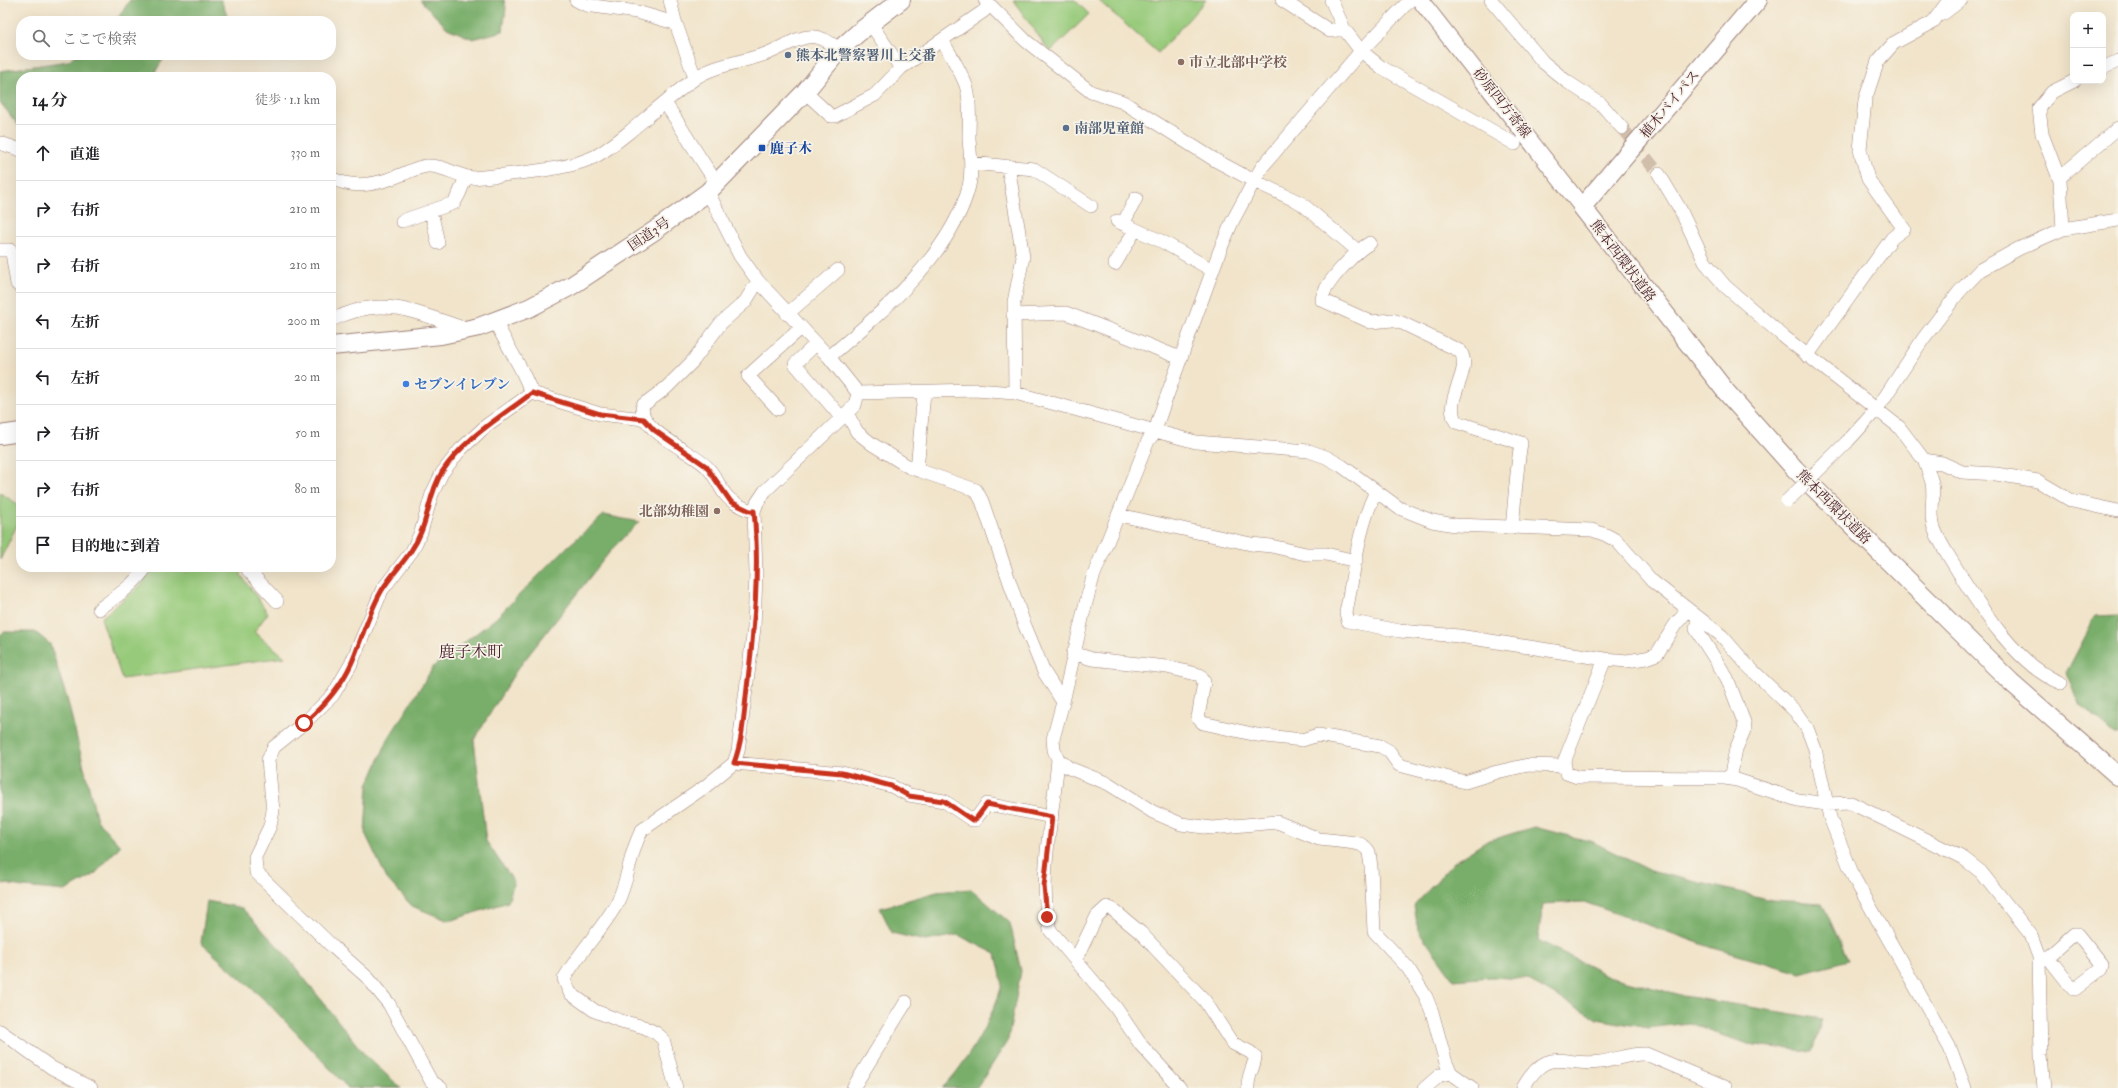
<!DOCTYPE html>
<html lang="ja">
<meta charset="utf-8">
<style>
:root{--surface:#fff;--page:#f6f6f6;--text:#202124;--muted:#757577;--line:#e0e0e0}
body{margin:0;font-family:"IM FELL Double Pica","Noto Serif JP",serif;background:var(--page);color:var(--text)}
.controls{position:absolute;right:12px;top:12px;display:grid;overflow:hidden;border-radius:8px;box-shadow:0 4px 16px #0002}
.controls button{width:36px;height:36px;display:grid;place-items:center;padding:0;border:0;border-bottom:1px solid var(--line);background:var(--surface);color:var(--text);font:20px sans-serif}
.stop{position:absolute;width:12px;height:12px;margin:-9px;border:3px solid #c8321e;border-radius:50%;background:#fff}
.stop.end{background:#c8321e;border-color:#fff;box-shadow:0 1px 4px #0008}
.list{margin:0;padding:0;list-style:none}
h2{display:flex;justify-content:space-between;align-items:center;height:52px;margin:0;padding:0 16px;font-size:17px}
h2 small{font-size:13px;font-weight:400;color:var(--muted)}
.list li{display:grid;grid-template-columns:26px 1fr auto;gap:12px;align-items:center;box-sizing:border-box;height:56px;padding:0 16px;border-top:1px solid var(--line)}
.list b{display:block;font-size:15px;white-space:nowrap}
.list em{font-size:13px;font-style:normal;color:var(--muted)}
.icon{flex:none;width:22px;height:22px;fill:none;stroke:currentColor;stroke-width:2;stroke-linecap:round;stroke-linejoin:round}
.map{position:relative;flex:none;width:2118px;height:1088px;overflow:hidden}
.search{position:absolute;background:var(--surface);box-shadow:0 4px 16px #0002;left:16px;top:16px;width:320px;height:44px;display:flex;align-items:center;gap:10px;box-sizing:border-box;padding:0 14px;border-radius:16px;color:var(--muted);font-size:15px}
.panel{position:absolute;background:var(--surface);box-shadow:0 4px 16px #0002;left:16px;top:72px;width:320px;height:500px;border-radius:16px}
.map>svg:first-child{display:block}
</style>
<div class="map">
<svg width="2118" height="1088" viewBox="0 0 2118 1088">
<rect width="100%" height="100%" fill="#f7f3e8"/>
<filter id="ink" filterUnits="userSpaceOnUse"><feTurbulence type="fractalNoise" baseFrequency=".025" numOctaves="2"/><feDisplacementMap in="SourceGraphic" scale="8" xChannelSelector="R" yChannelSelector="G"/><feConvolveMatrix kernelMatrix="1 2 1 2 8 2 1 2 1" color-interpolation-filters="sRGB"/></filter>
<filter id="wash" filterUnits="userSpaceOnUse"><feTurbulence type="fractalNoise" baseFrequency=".012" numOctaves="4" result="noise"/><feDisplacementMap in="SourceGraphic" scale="16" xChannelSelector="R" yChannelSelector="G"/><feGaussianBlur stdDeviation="0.9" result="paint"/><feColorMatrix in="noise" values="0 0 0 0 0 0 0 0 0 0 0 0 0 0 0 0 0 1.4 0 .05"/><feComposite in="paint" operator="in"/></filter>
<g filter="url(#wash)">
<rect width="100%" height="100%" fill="#f1e4ca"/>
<path fill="#97ca7a" stroke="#707452" d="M1013,0H1075L1089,14L1050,52Z
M1098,0H1206L1158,53Z
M0,493L21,506V517L0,560Z
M153,567H178L186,573L191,567H241V575L268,613L254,632L285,657L122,679L101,618L141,585Z"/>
<path fill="#79ae6a" stroke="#62664a" d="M130,0H221L228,18L222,21H116Z
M420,0H504L506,8L503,31L473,39L447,28Z
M75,55H166L152,77H21V129L0,102V71L68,61Z
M604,515L639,522L612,549L516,671L474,740L486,841L514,882L508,902L449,921L412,906L387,879L365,833L368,785L388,739L434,666L495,619L567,547Z
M2118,615V735H2114L2080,705L2066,673L2096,616Z
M4,632H35L50,644L68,702L97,820L120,846L94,875L65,891L23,887L0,883V635Z
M1534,827L1593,842L1651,871L1772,900L1822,903L1848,960L1800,973L1710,947L1584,902L1543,904L1538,940L1608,976L1684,996L1822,1019L1812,1052L1747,1044L1689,1023L1648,1028L1597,1019L1527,979L1491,977L1454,980L1418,930L1414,906L1454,862L1487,841Z
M971,889L1010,923L1021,971L1008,1040L977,1088H942C964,1068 993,1017 1001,988C1003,979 998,964 996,954L958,935L925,941L892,933L880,908L937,892Z
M207,901L242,908L284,953L365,1055L401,1088H348L268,1003L201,943Z"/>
</g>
<g filter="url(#ink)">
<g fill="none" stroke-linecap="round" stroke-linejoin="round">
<path stroke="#d0bdaa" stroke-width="13" stroke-dasharray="13 6" stroke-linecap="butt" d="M1622,128L1659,174"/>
<g stroke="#9e827a" stroke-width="14">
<path id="minor" d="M576,0L586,5L637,12L671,22L675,21L670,0
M985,0L1026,41L1091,92L1123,102L1215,160L1254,181L1301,203L1358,251
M1282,0L1330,31L1344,29L1361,51L1381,67L1515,144
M1331,0L1344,29
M1410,0L1361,51L1262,167L1254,181L1232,222L1220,250L1160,415L1155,432L1148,441L1093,577L1084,610L1063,702L1053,739L1054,750L1058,759L1069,768L1109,784L1153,812L1181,824L1212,828L1277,822L1319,839L1348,842L1360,844L1366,848L1369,852L1371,867L1374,931L1408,968L1426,997L1432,1012L1446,1063L1451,1073L1472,1088
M1491,0L1543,62L1566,81L1601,104L1622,128
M1944,13L1961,0
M675,21L695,78
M870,23L901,68
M2103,68L2118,61
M805,92L831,116H835L875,95L901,68L984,11L988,5
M665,103C683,129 698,157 717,183
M0,143L21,150
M971,163L1034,169L1091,206
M1008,166L1023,257L1014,302L1015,393
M1659,174L1680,209L1705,262L1725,286L1783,336L1899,427L1924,460L1942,463L1962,472L1996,474L2038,481L2072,501L2118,511
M331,178C355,190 379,184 403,174C410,171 418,167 427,166C444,165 458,177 474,178C508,174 567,171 596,156C607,150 618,141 628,133C650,115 671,96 694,79C713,65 745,62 768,53C796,42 811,24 839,50
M2059,178L2118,128
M708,192L740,256L758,281L829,357L858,393L975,390L1015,393L1196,442L1309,451L1326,457L1342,466L1399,508L1432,521L1455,525L1592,530L1606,535L1617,541L1652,581L1722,636L1748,666L1795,711L1807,728L1815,749L1830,818L1854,878L1950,1048L1965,1088
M431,211L438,243
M402,221L454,203L459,194L466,177
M1117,221L1163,242L1212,270
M1123,224L1136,198
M2063,229L2060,181L2042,134L2039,108L2052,92L2074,81
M1370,243C1357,250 1323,284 1322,300L1371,322L1392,320L1402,323L1460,351C1474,370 1442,400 1456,422L1521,443C1516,472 1515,500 1512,528
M0,250H10L12,253L17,284L21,288
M1115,264L1135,230
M787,314L838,270
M1013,315L1066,313L1118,333
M331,320C343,315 356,309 369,308C400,303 432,318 460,327L462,331
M495,322L521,369L532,393
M1123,335L1180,358
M816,344L795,364L842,418
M1807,356L1892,238L1904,229L1868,179L1860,150L1865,100L1878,61L1894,43L1933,22L1949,0
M829,357C880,314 952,254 969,186C973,170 970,154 969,138C969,122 971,104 967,89C964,76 949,53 942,40
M778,409L748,376L801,328
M847,413L857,432L872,444L909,467L976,490L982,501L1023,621L1044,672L1063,702
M1847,442L1877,409L1923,339L1959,292L1980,270L2018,249L2063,229L2118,220
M1924,460C1927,468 1930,475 1932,483C1935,498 1929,513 1934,528C1939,542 1949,556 1956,568C1980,607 2017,666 2061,683
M917,470L924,392
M1376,491C1358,528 1354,572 1346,613L1348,621L1400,631L1459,636L1605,659
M754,511C749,511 747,509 742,507C719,496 722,483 707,467C693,452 635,429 643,405L666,388L692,362L721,323L745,302L758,281
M1119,515L1251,544L1271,546L1306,554H1326L1356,561
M248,567V570L277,601
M99,609C116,597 135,584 146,567
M1688,610L1675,625L1657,654L1646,658L1627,661L1605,659L1564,762L1566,773L1577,777L1725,778L1737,780L1798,800L1826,804L1851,803L1963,858L1981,872L2031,935L2039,957L2041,1056L2044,1088
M1698,617L1696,629L1727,678L1744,722L1745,728L1736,749L1730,779
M1073,653L1092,659L1167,667L1200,675L1204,682L1198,718L1203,723L1257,735L1302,740L1318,735L1380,746L1389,751L1399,765L1465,782L1497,772L1528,765L1564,766
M1058,759C1054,812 1037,878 1050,930L1116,1008L1141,1045L1180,1088
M734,763L842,773L891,786L909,795L944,801L972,820H975L987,804L1052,817
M2039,957H2048L2073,989H2075L2101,969L2102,965L2077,934H2074L2048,957
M1076,959L1097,916L1107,907L1112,909L1141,933L1205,1001L1232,1043L1250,1052L1255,1057C1254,1068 1247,1076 1248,1088
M0,1031L52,1068L91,1088
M441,1088L431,1081L389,1004L368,978L333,947L256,872L255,857L270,826L273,811L268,760L274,747L304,723L333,695L351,664L382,590L412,551L421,532L432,494L442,473L460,450L487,425L532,393L600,414L644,419
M676,1088L663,1039L656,1033L644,1027L621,1021L595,1011L570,993L564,979C579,952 602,930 617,903C629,880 629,853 642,830L706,786L734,763L738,751L754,628L756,573L754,511L757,503L765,491L855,405L858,393
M853,1088L906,1002
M1425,1088L1440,1075L1451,1073
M1523,1088C1548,1044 1562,1067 1600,1062C1616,1060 1629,1053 1646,1054L1726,1088"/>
</g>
<g stroke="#9e827a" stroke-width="18">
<path id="major" d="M1420,0L1582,207"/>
</g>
<g stroke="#9e827a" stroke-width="20">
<path id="highway" d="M1758,0L1582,207L1727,393L1795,469L2011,682L2118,776
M331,346L441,335L479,327L529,308L571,286L654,231L708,192L805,92L839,50L858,33L901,0
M0,435L21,432"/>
</g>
<use href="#minor" stroke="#fff" stroke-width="13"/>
<use href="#major" stroke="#fff" stroke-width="16"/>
<use href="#highway" stroke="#fff" stroke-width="18"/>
<g stroke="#9e827a" stroke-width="14" stroke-linecap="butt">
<path id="minor-bridge" d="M1787,501L1847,442"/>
</g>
<use href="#minor-bridge" stroke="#fff" stroke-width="13"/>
</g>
</g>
<g fill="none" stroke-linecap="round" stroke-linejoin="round" filter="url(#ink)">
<path stroke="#c8321e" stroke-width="5" d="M304,723C324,706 341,687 352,662C362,638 369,612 382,590C395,569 412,555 421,532C429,513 430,491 442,472C464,438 501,417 532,393L600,414L644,419L654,430L706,466L731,502L750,511H754C760,570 754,629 747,688C744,713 743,739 734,763L842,773L891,786L909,796L944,801L972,820H975L987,804L1052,817L1044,886L1047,917"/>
</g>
<g fill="#5c6f8a" stroke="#f7f3e8" stroke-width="1.5">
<circle cx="788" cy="55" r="4"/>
<circle cx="1066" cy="128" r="4"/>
</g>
<g fill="#8d6e63" stroke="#f7f3e8" stroke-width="1.5">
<circle cx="1181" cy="62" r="4"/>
<circle cx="717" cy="511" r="4"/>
</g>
<rect fill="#1a4fb4" stroke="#f7f3e8" stroke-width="1.5" x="758" y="144" width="8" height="8" rx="2"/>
<circle fill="#3f7fe0" stroke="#f7f3e8" stroke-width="1.5" cx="406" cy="384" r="4"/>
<g text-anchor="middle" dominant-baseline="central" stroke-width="3.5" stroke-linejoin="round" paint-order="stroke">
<g font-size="14" font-weight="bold" fill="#4e5e75" stroke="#f7f3e8" text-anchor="start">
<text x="796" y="55">熊本北警察署川上交番</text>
<text x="1074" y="128">南部児童館</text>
</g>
<g font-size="14" font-weight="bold" fill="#785e54" stroke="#f7f3e8" text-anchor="start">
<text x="1189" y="62">市立北部中学校</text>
<text x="709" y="511" text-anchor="end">北部幼稚園</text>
</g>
<g font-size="14" fill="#4a1f2b" stroke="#f7f3e8">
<text transform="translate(1502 103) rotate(52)">砂原四方寄線</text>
<text transform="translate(1670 104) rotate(-50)">植木バイパス</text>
<text transform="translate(649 234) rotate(-34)">国道3号</text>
<text transform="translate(1623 261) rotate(53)">熊本西環状道路</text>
<text transform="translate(1834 507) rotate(45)">熊本西環状道路</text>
</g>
<g font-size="14" font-weight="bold" fill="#164399" stroke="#f7f3e8" text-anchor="start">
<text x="770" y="148">鹿子木</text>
</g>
<g font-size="14" font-weight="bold" fill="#366cbe" stroke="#f7f3e8" text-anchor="start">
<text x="414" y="384">セブンイレブン</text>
</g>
<g font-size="16" fill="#4a1f2b" stroke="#f7f3e8">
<text x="471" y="652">鹿子木町</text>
</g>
</g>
</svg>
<div class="controls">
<button>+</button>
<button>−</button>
</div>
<div class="stop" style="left:304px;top:723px"></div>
<div class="stop end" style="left:1047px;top:917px"></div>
<div class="search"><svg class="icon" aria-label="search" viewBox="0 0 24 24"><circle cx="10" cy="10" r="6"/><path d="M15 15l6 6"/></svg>ここで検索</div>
<section class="panel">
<h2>14 分<small>徒歩 · 1.1 km</small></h2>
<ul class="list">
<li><svg class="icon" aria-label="ahead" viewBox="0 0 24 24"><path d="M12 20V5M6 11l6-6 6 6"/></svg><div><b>直進</b></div><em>330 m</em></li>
<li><svg class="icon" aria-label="right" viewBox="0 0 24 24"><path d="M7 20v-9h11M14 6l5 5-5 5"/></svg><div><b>右折</b></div><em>210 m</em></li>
<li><svg class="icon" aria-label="right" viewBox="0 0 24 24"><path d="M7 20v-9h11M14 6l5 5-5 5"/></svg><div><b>右折</b></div><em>210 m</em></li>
<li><svg class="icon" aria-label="left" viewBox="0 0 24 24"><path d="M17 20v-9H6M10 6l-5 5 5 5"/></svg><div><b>左折</b></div><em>200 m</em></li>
<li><svg class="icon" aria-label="left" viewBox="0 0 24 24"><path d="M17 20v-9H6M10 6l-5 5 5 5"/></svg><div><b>左折</b></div><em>20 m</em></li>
<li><svg class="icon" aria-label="right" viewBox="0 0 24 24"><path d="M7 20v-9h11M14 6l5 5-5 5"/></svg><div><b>右折</b></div><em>50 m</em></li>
<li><svg class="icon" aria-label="right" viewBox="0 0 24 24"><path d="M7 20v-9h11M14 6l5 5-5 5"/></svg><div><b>右折</b></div><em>80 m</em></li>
<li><svg class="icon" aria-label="arrive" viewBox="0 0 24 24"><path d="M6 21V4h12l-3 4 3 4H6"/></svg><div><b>目的地に到着</b></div></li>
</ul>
</section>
</div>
